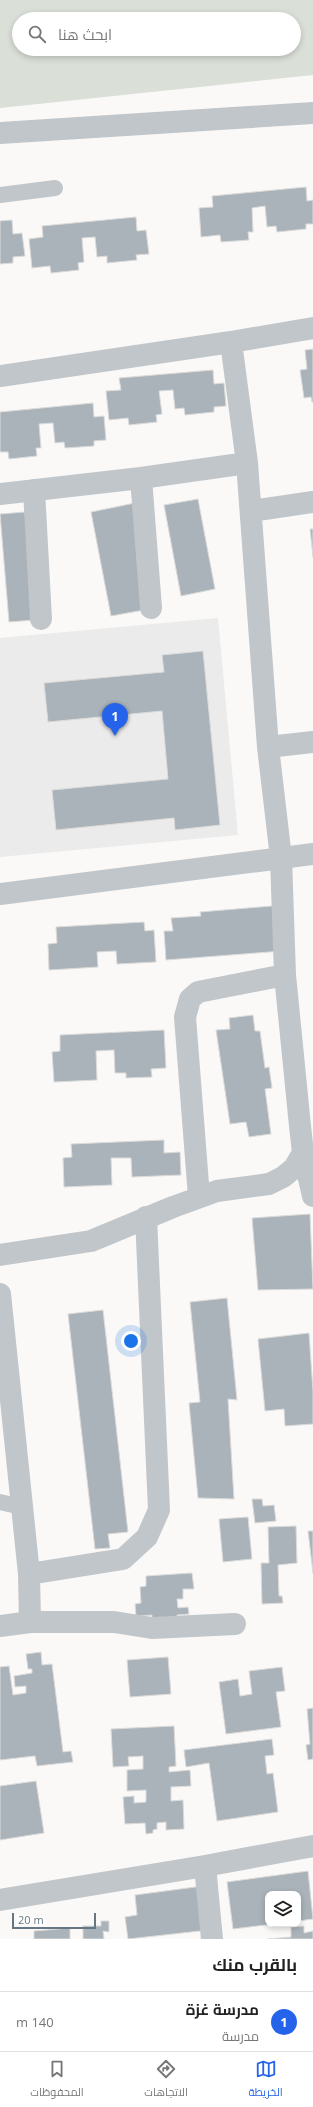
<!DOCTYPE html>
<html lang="ar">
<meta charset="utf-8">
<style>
:root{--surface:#fff;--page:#f6f6f6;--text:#222;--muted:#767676;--line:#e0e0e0;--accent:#2563eb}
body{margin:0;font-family:"Open Sans",Cairo,sans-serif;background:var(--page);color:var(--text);direction:rtl}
.controls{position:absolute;right:12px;bottom:12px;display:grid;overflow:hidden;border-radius:8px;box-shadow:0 2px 6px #0003}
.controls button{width:36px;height:36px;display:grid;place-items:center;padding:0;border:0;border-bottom:1px solid var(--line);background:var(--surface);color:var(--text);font:20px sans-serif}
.scale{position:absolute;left:12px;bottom:10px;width:84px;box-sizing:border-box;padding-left:4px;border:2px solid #657782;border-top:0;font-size:11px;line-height:14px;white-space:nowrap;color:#657782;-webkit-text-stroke:3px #fff;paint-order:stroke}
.you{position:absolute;left:131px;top:1341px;width:14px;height:14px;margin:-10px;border:3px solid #fff;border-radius:50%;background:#1a73e8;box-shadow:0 0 0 6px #1a73e833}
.badge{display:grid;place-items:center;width:26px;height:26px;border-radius:50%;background:var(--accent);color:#fff;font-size:13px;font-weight:700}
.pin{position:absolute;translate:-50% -33px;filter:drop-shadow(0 1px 2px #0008)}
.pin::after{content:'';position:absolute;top:21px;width:14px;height:12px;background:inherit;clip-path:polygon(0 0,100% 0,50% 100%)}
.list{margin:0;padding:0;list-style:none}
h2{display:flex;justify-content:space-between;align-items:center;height:52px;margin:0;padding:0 16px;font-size:17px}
h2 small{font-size:13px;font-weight:400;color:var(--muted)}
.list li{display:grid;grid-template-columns:26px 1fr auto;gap:12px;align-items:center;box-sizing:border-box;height:60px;padding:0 16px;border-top:1px solid var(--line)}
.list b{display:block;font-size:15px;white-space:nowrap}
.list p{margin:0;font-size:13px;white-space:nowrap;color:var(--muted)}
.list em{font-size:13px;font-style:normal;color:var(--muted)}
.icon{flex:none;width:22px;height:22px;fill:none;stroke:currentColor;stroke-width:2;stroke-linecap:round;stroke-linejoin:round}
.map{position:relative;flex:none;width:313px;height:1939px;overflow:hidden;direction:ltr}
.search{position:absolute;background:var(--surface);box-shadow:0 2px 6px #0003;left:12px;right:12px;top:12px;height:44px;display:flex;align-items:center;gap:10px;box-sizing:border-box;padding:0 14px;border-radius:22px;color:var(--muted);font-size:15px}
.sheet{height:112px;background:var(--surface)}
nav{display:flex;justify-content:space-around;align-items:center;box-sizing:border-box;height:56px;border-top:1px solid var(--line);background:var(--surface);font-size:11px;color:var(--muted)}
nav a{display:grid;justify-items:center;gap:2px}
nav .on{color:var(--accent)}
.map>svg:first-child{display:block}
</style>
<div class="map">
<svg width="313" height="1939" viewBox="0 0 313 1939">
<rect width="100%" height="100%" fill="#faf9f7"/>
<path fill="#ebebeb" d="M218,618L238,835L0,857V638Z"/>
<path fill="#dadfd7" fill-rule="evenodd" d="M0,0H313V75L0,108ZM19,19H294V49H19Z"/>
<path fill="#aab3b9" stroke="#dcdbda" d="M306,187L307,201L313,200V224H306V229L277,232L276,226L267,227L265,206L252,208L253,232H248L249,240L221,242L220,235L201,237L199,208L213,207L212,196Z
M136,217L137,231L146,230L149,254L136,255L137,260L107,263V256L97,257L95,237L82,238L84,262L78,263L79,270L51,273L50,266L32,268L29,239L43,237L42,226Z
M12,220L13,234L22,233L25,256L13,257V263L0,264V221Z
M313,349V402H312L311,397L304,398L300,370L307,369L305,350Z
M213,370L214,384L224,383L226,406L214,407V412L185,415L184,408L175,409L173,390L159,391L162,414L156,415L157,422L129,425L128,418L109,420L106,391L121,390L119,378Z
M93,403L94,417L104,416L106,440L94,441V446L65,448L64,442L55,443L53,423L39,424L41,448H36L37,456L9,459L8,452H0V412Z
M198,499L215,589L181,596L164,505Z
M135,503L155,608L111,616L91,512Z
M25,512L34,620L9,622L0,514Z
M310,529H313V557Z
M203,651L220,825L175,830L174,818L56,830L52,790L168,779L162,711L48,722L44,683L164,672L162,655Z
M272,906L282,951L166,960L164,931H173L171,918L201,916L200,912Z
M144,922L145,931L154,930L156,962L117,964L116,951L97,952L98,967L49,970L48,944L57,943L56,927Z
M253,1015L255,1031H260L265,1068L269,1067L272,1088L265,1089L271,1134L249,1137L246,1122L230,1124L216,1030L230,1029L229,1018Z
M164,1030L166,1068L151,1069L152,1077L126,1078V1073H115L114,1050L96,1051L97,1080L54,1082L52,1052L60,1051V1035Z
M164,1140V1153L180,1152L181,1175L132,1177L131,1158H111L112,1185L64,1187L63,1158L72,1157L71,1144Z
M310,1214L313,1289L258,1290L252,1218Z
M227,1298L237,1400L228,1399L234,1499L198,1498L189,1403L200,1402L190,1302Z
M103,1310L128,1532L108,1534L110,1548L95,1549L68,1314Z
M309,1333L313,1391V1424L285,1426L284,1409L265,1411L258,1339Z
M252,1499H262L263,1506L274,1505L276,1521L255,1523Z
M248,1517L252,1559L223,1562L219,1519Z
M296,1526L297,1563L278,1565L279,1596H282L283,1603L262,1604L261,1563H269L268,1527Z
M308,1531H313V1573Z
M192,1573L194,1589H183V1599H177L178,1608L188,1607L189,1614L177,1615V1618L152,1619V1615L136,1616L135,1604L141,1603L140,1587L146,1586V1576Z
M41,1652L42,1665L52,1664L63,1752L71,1751L73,1762L37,1766L35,1756L0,1760V1667L9,1666L13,1695L26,1693V1686L15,1687L14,1676L32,1673V1669H28L26,1654Z
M168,1657L171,1694L130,1697L127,1660Z
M282,1667L285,1691L276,1692L281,1727L226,1734L219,1682L238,1679L240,1696L252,1694L249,1671Z
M313,1708V1759L308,1760L306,1745L310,1744L307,1709Z
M174,1726L176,1766L169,1767V1772L190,1770L191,1786L171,1787V1801L183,1800L184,1829L166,1830V1822L157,1823V1829L153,1830V1833L146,1834L145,1823L125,1824L123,1797L134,1796V1803L146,1802V1790L127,1791V1770L143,1769V1756L128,1757L129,1766L113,1767L111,1729Z
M272,1739L274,1755L265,1756L267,1774L273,1773L278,1812L217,1821L209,1763L186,1767L184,1750Z
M36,1781L44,1833L0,1840V1786Z
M308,1871L313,1919L298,1921V1894H268V1924H274L233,1929L227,1882Z
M203,1886L209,1930L128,1939L125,1917L137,1915L135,1895Z
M101,1921H109V1932L103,1931L104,1939H83V1926H101Z
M304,1926V1933L313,1931V1939H268L291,1937V1927Z
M70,1928V1939H34V1931Z"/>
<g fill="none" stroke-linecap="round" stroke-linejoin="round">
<path stroke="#c1c6ca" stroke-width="16" d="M0,195L55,188
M0,1502L22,1507"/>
<path stroke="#c1c6ca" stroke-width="22" d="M0,133L313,113
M231,342L247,463L268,747L281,858L285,975L300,1126L303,1153L313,1196
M0,376L231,342L313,328
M141,478L151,608
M34,490L41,619
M0,494L141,478L247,463
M251,511L313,502
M268,747L313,742
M0,894L313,854
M199,1197L185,1017L190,999L198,992L285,975
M0,1255L91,1241L173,1207L217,1191L269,1184L283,1177L294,1168L303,1153
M0,1294L29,1574L30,1622L0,1626
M29,1574L123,1559L147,1537L159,1510L146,1217
M30,1622H114L152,1628L235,1624
M205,1866L313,1846
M0,1900L205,1866L212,1939"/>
</g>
</svg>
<div class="controls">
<button><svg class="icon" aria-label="layers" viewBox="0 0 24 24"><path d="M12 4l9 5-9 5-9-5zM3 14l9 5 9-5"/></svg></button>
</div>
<div class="scale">20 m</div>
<div class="you"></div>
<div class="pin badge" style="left:115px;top:736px">1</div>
<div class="search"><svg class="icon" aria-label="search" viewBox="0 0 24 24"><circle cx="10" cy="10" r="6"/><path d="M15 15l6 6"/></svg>ابحث هنا</div>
</div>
<section class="sheet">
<h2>بالقرب منك<small></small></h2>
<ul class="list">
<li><span class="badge">1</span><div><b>مدرسة غزة</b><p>مدرسة</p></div><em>140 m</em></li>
</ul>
</section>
<nav>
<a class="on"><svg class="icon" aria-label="map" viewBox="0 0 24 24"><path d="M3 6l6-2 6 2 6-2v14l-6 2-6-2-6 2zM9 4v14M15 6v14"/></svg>الخريطة</a>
<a><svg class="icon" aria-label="directions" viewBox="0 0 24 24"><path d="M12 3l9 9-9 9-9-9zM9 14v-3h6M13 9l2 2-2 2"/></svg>الاتجاهات</a>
<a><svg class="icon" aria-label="saved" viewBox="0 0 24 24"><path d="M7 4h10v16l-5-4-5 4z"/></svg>المحفوظات</a>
</nav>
